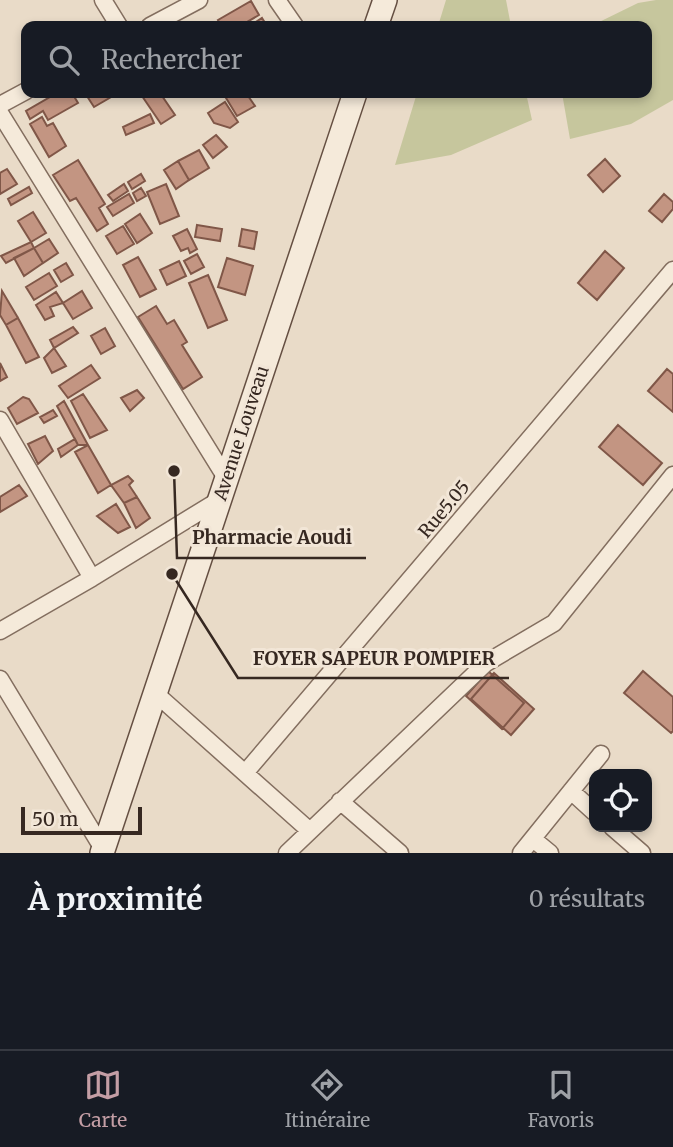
<!DOCTYPE html>
<html lang="fr">
<meta charset="utf-8">
<style>
:root{--surface:#171b24;--page:#20242c;--text:#f1f3f6;--muted:#9ea1a6;--line:#363941;--accent:#c49ea5}
body{margin:0;font-family:Merriweather,serif;background:var(--page);color:var(--text)}
.controls{position:absolute;right:21px;bottom:21px;display:grid;overflow:hidden;border-radius:14px;box-shadow:0 4px 10px #0003}
.controls button{width:63px;height:63px;display:grid;place-items:center;padding:0;border:0;border-bottom:2px solid var(--line);background:var(--surface);color:var(--text);font:35px sans-serif}
.scale{position:absolute;left:21px;bottom:18px;width:121px;box-sizing:border-box;padding-left:7px;border:4px solid #362821;border-top:0;font-size:19px;line-height:24px;white-space:nowrap;color:#362821;-webkit-text-stroke:5px #f2e6d7;paint-order:stroke}
.list{margin:0;padding:0;list-style:none}
h2{display:flex;justify-content:space-between;align-items:center;height:91px;margin:0;padding:0 28px;font-size:30px}
h2 small{font-size:23px;font-weight:400;color:var(--muted)}
.icon{flex:none;width:38px;height:38px;fill:none;stroke:currentColor;stroke-width:2;stroke-linecap:round;stroke-linejoin:round}
.map{position:relative;flex:none;width:673px;height:853px;overflow:hidden}
.search{position:absolute;background:var(--surface);box-shadow:0 4px 10px #0003;left:21px;right:21px;top:21px;height:77px;display:flex;align-items:center;gap:18px;box-sizing:border-box;padding:0 24px;border-radius:14px;color:var(--muted);font-size:26px}
.sheet{height:196px;background:var(--surface)}
nav{display:flex;justify-content:space-around;align-items:center;box-sizing:border-box;height:98px;border-top:2px solid var(--line);background:var(--surface);font-size:19px;color:var(--muted)}
nav a{display:grid;justify-items:center;gap:4px}
nav .on{color:var(--accent)}
.map>svg:first-child{display:block}
</style>
<div class="map">
<svg width="673" height="853" viewBox="0 0 673 853">
<rect width="100%" height="100%" fill="#e9dbc8"/>
<path fill="#c6c69d" d="M446,0H506L511,26H438Z
M656,0H673V100L631,124L570,139L562,93H647V26H591L638,3Z
M417,93H526L532,120L451,155L395,165Z"/>
<path fill="#c39582" stroke="#805748" stroke-width="2" d="M251,1L259,15L240,26H222L218,20Z
M262,18L267,26H252L251,25Z
M57,93H72L78,103L48,120L43,111L30,119L26,111Z
M85,93H118L94,107Z
M140,93H160L175,115L161,124Z
M223,93H246L255,106L237,116Z
M225,102L238,122L230,128L214,123L208,113Z
M150,114L154,123L126,135L123,127Z
M42,117L47,126L53,123L66,146L49,157L30,124Z
M216,135L227,147L213,158L203,145Z
M199,150L209,168L189,180L178,161Z
M605,159L620,176L603,192L588,175Z
M78,160L105,204L99,208L108,224L97,231L76,198L70,201L53,175Z
M178,161L189,180L176,189L164,170Z
M7,169L17,184L0,194V173Z
M141,174L145,181L132,189L128,182Z
M124,184L128,191L113,201L108,195Z
M166,184L179,216L160,224L147,192Z
M29,187L32,193L11,205L8,199Z
M141,188L146,196L137,201L133,193Z
M129,194L134,203L113,216L107,207Z
M664,194L673,202V209L662,222L649,211Z
M33,212L46,233L31,242L18,221Z
M140,214L152,233L137,243L125,224Z
M197,225L222,229L220,241L195,237Z
M123,226L134,244L117,254L106,236Z
M187,229L197,249L190,253L188,248L181,251L173,236Z
M242,229L257,232L254,249L239,246Z
M49,239L58,253L43,263L34,248Z
M31,242L34,248L6,263L1,256Z
M34,248L43,263L24,276L14,258Z
M605,251L624,268L597,300L578,283Z
M197,254L204,267L191,274L184,261Z
M138,257L156,289L140,297L123,265Z
M227,258L253,266L245,295L218,287Z
M179,261L186,276L167,285L160,270Z
M66,263L73,275L61,282L54,270Z
M49,273L57,286L34,300L26,287Z
M208,275L227,320L208,328L189,283Z
M2,291L18,318L6,325L0,315Z
M82,291L92,308L73,319L63,303Z
M56,292L63,303L50,307L54,316L45,320L36,305Z
M156,306L167,324L174,320L187,342L182,345L202,377L183,389L138,317Z
M18,318L39,357L26,363L6,325Z
M73,327L78,333L54,348L50,340Z
M105,328L115,346L101,354L91,336Z
M54,348L66,366L52,373L44,358Z
M0,363L7,377L0,381Z
M91,365L100,378L68,398L59,386Z
M667,369L673,374V412L648,391Z
M137,390L144,398L130,411L121,398Z
M83,394L107,430L90,438L71,401Z
M23,397L29,399L38,413L17,424L8,408Z
M64,401L88,445H78L57,406Z
M53,410L57,416L44,423L40,417Z
M618,425L662,463L643,485L599,447Z
M45,436L53,451L38,464L28,444Z
M75,439L78,445L61,457L58,449Z
M88,445L111,485L98,493L75,452Z
M128,476L133,481L129,485L137,497L124,503L111,485Z
M19,485L27,496L0,512V497Z
M137,497L150,518L136,528L124,503Z
M116,504L130,527L118,533L97,516Z
M488,671L524,703L502,729L466,696Z
M643,671L673,697V731L671,733L624,693Z
M494,673L534,709L511,735L471,699Z"/>
<g fill="none" stroke-linecap="round" stroke-linejoin="round">
<g stroke="#836e5f" stroke-width="19">
<path id="minor" d="M103,0L119,26
M277,0L295,26
M150,26L199,0
M0,105L26,91
M0,113L226,478
M0,420L92,578
M0,631L92,578L219,500
M0,679L103,849
M155,693L310,831
M245,773L673,270
M571,791L594,812
M340,801L400,853
M612,827L642,853
M533,839L550,853
M287,853L486,663L554,623L673,475
M521,853L601,754"/>
</g>
<g stroke="#654f42" stroke-width="26">
<path id="secondary" d="M376,26L385,0
M102,853L355,93"/>
</g>
<use href="#minor" stroke="#f5eada" stroke-width="16"/>
<use href="#secondary" stroke="#f5eada" stroke-width="23"/>
</g>
<g text-anchor="middle" dominant-baseline="central" stroke-width="6" stroke-linejoin="round" paint-order="stroke">
<g font-size="18" fill="#362821" stroke="#f2e6d7">
<text transform="translate(241 433) rotate(-72)">Avenue Louveau</text>
<text transform="translate(444 509) rotate(-50)">Rue5.05</text>
</g>
</g>
<path fill="none" stroke="#362821" stroke-width="2.5" d="M174 471L177 558H366M172 574L238 678H509"/>
<g fill="#362821" stroke="#f2e6d7" stroke-width="2.5">
<circle cx="174" cy="471" r="7"/>
<circle cx="172" cy="574" r="7"/>
</g>
<g font-size="19" text-anchor="middle" font-weight="bold" fill="#362821" stroke="#f2e6d7" stroke-width="6" stroke-linejoin="round" paint-order="stroke">
<text x="272" y="544">Pharmacie Aoudi</text>
<text x="374" y="665">FOYER SAPEUR POMPIER</text>
</g>
</svg>
<div class="controls">
<button><svg class="icon" aria-label="locate" viewBox="0 0 24 24"><circle cx="12" cy="12" r="6"/><path d="M12 2v4M12 18v4M2 12h4M18 12h4"/></svg></button>
</div>
<div class="scale">50 m</div>
<div class="search"><svg class="icon" aria-label="search" viewBox="0 0 24 24"><circle cx="10" cy="10" r="6"/><path d="M15 15l6 6"/></svg>Rechercher</div>
</div>
<section class="sheet">
<h2>À proximité<small>0 résultats</small></h2>
<ul class="list">
</ul>
</section>
<nav>
<a class="on"><svg class="icon" aria-label="map" viewBox="0 0 24 24"><path d="M3 6l6-2 6 2 6-2v14l-6 2-6-2-6 2zM9 4v14M15 6v14"/></svg>Carte</a>
<a><svg class="icon" aria-label="directions" viewBox="0 0 24 24"><path d="M12 3l9 9-9 9-9-9zM9 14v-3h6M13 9l2 2-2 2"/></svg>Itinéraire</a>
<a><svg class="icon" aria-label="saved" viewBox="0 0 24 24"><path d="M7 4h10v16l-5-4-5 4z"/></svg>Favoris</a>
</nav>
